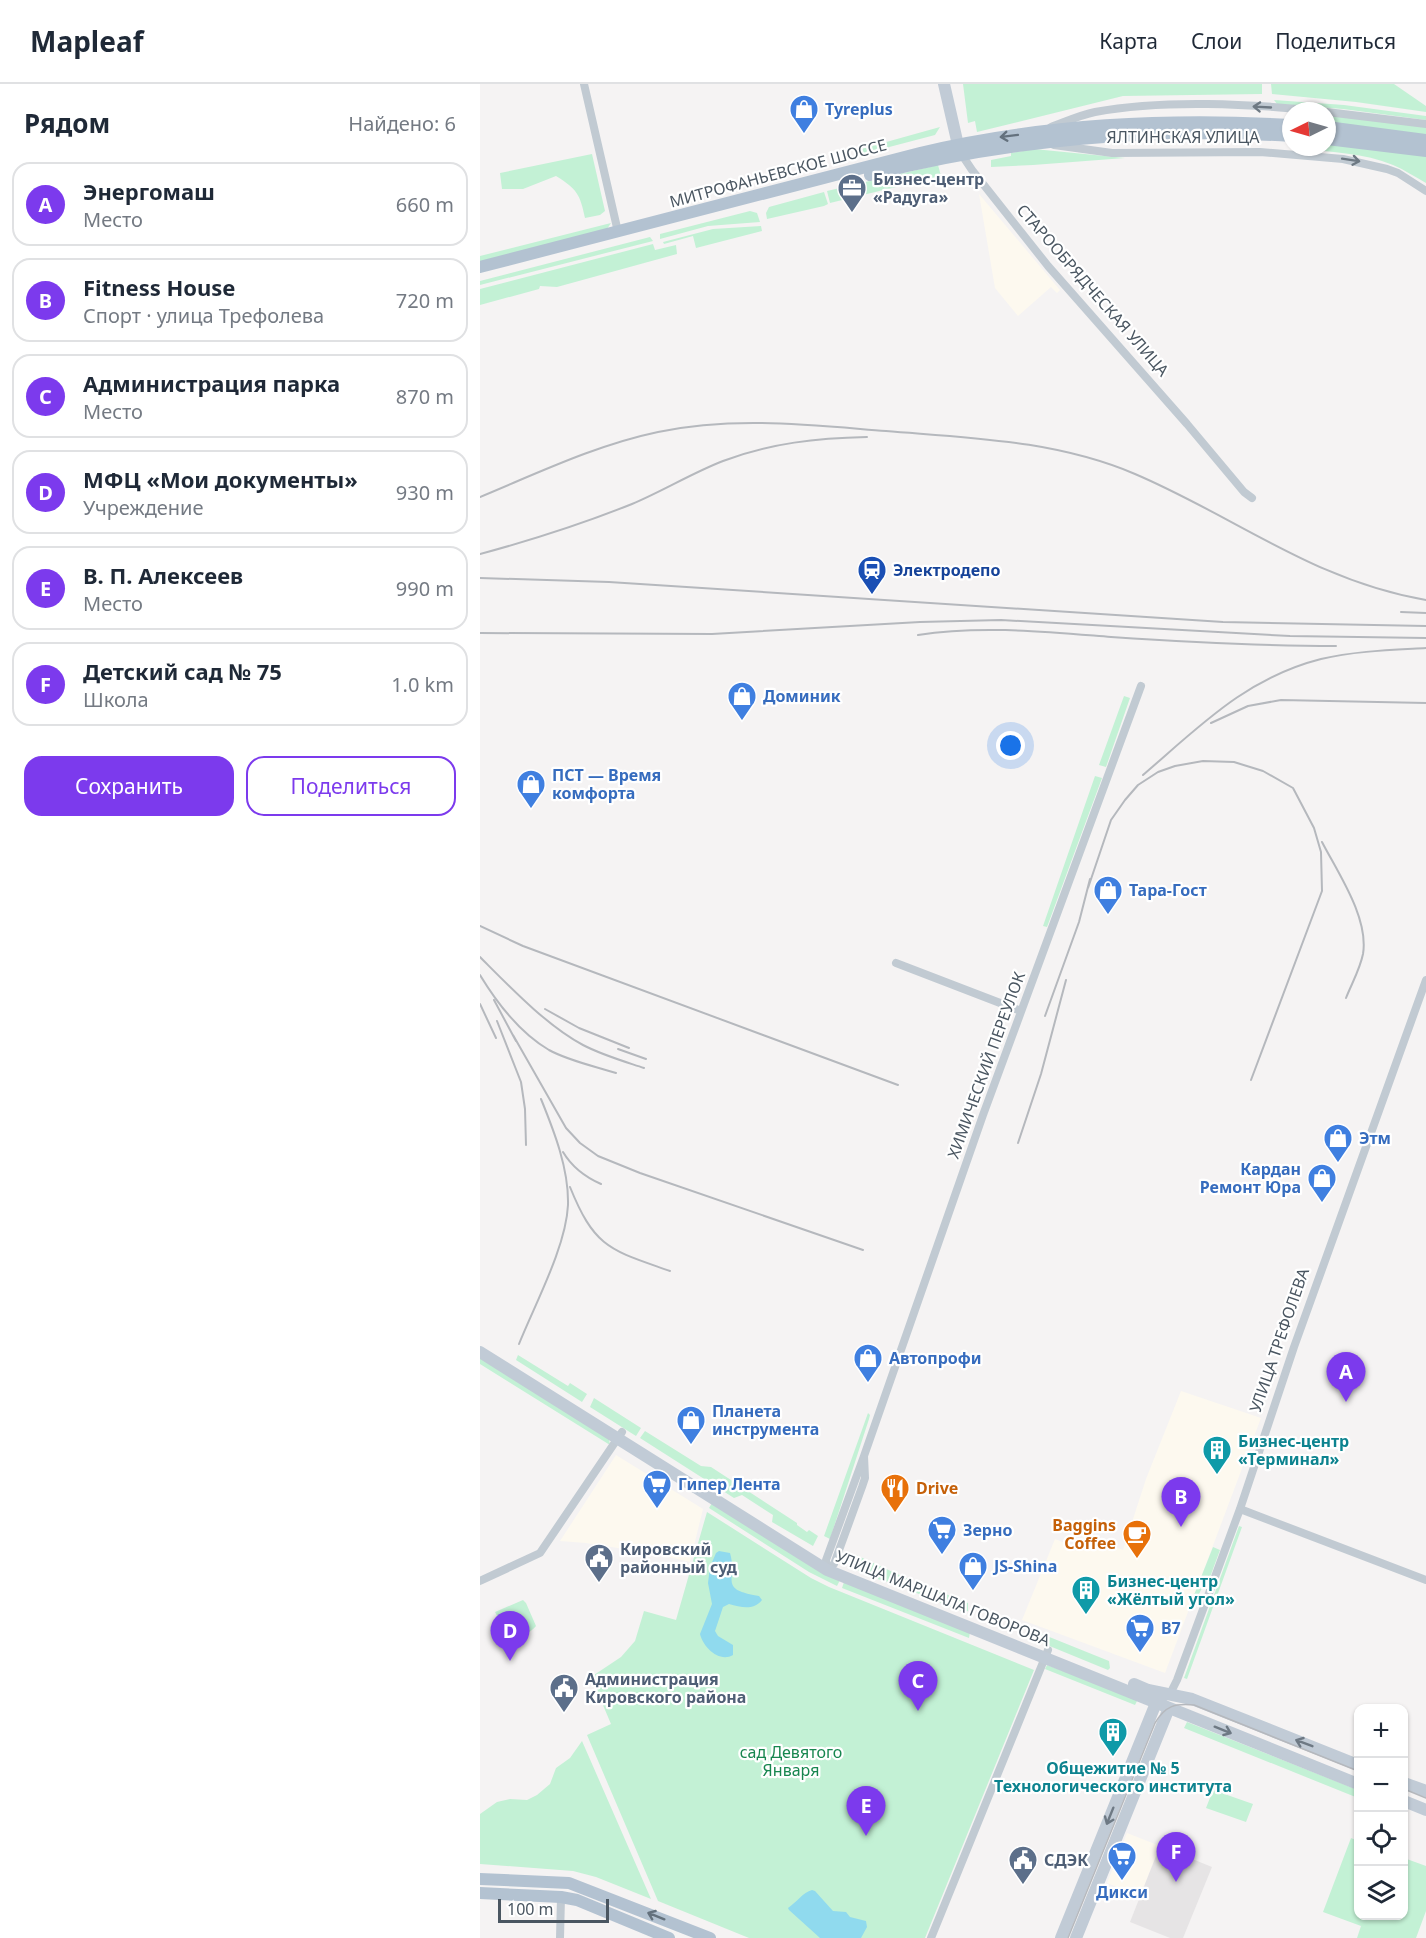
<!DOCTYPE html>
<html lang="ru">
<meta charset="utf-8">
<style>
:root{--surface:#fff;--page:#f2f2f3;--text:#1f2937;--muted:#747a83;--line:#e0e1e3;--accent:#7c3aed}
body{margin:0;font-family:"Noto Sans",sans-serif;background:var(--page);color:var(--text)}
.controls{position:absolute;right:18px;bottom:18px;display:grid;overflow:hidden;border-radius:12px;box-shadow:0 2px 4px #0004}
.controls button{width:54px;height:54px;display:grid;place-items:center;padding:0;border:0;border-bottom:2px solid var(--line);background:var(--surface);color:var(--text);font:30px sans-serif}
.compass{position:absolute;left:802px;top:18px;width:54px;height:54px;border-radius:50%;background:var(--surface);box-shadow:0 2px 4px #0004;rotate:265deg}
.scale{position:absolute;left:18px;bottom:15px;width:111px;box-sizing:border-box;padding-left:6px;border:3px solid #4a5661;border-top:0;font-size:16px;line-height:21px;white-space:nowrap;color:#4a5661;-webkit-text-stroke:4px #fff;paint-order:stroke}
.you{position:absolute;left:531px;top:662px;width:21px;height:21px;margin:-15px;border:4px solid #fff;border-radius:50%;background:#1a73e8;box-shadow:0 0 0 9px #1a73e833}
.badge{display:grid;place-items:center;width:39px;height:39px;border-radius:50%;background:var(--accent);color:#fff;font-size:20px;font-weight:700}
.pin{position:absolute;translate:-50% -50px;filter:drop-shadow(0 2px 3px #0008)}
.pin::after{content:'';position:absolute;top:32px;width:21px;height:18px;background:inherit;clip-path:polygon(0 0,100% 0,50% 100%)}
.list{margin:0;padding:0;list-style:none}
h2{display:flex;justify-content:space-between;align-items:center;height:78px;margin:0;padding:0 24px;font-size:26px}
h2 small{font-size:20px;font-weight:400;color:var(--muted)}
.list li{display:grid;grid-template-columns:39px 1fr auto;gap:18px;align-items:center;box-sizing:border-box;height:84px;margin:0 12px 12px;padding:0 12px;border:2px solid var(--line);border-radius:18px}
.list b{display:block;font-size:22px;white-space:nowrap}
.list p{margin:0;font-size:20px;white-space:nowrap;color:var(--muted)}
.list em{font-size:20px;font-style:normal;color:var(--muted)}
.actions{display:flex;gap:12px;padding:18px 24px}
.actions a{flex:1;padding:14px 0;border:2px solid var(--accent);border-radius:18px;text-align:center;font-size:21px;color:var(--accent)}
.actions .main{background:var(--accent);color:#fff}
.icon{flex:none;width:33px;height:33px;fill:none;stroke:currentColor;stroke-width:2;stroke-linecap:round;stroke-linejoin:round}
.map{position:relative;flex:none;width:946px;height:1854px;overflow:hidden}
header{display:flex;align-items:center;gap:36px;box-sizing:border-box;height:84px;padding:0 30px;background:var(--surface);border-bottom:2px solid var(--line)}
header strong{font-size:28px}
nav{display:flex;gap:33px;margin-inline-start:auto;font-size:21px}
main{display:flex}
aside{flex:1;background:var(--surface)}
.map>svg:first-child{display:block}
</style>
<header>
<strong>Mapleaf</strong>
<nav><a>Карта</a><a>Слои</a><a>Поделиться</a></nav>
</header>
<main>
<aside>
<h2>Рядом<small>Найдено: 6</small></h2>
<ul class="list">
<li><span class="badge">A</span><div><b>Энергомаш</b><p>Место</p></div><em>660 m</em></li>
<li><span class="badge">B</span><div><b>Fitness House</b><p>Спорт · улица Трефолева</p></div><em>720 m</em></li>
<li><span class="badge">C</span><div><b>Администрация парка</b><p>Место</p></div><em>870 m</em></li>
<li><span class="badge">D</span><div><b>МФЦ «Мои документы»</b><p>Учреждение</p></div><em>930 m</em></li>
<li><span class="badge">E</span><div><b>В. П. Алексеев</b><p>Место</p></div><em>990 m</em></li>
<li><span class="badge">F</span><div><b>Детский сад № 75</b><p>Школа</p></div><em>1.0 km</em></li>
</ul>
<div class="actions"><a class="main">Сохранить</a><a>Поделиться</a></div>
</aside>
<div class="map">
<svg width="946" height="1854" viewBox="0 0 946 1854">
<rect width="100%" height="100%" fill="#f5f3f3"/>
<path fill="#fdf9ef" d="M499,110L580,206L577,209L571,203L538,232L515,204Z
M701,1307L781,1334L685,1589L542,1536L575,1455L597,1464L603,1450L643,1466L666,1395Z
M136,1371L223,1425L210,1478L176,1470L106,1459L80,1457Z
M647,1749L680,1762L660,1812L627,1799Z"/>
<path fill="#e6e4e5" d="M680,1762L732,1783L703,1854H690L650,1838Z"/>
<path fill="#c3f1d5" d="M483,0H782V10L643,12L497,48L495,37L488,39Z
M791,0H914L946,22V28L876,18L792,10Z
M794,16L864,21L946,32V36L863,25L797,20Z
M847,30L946,43V99C935,93 925,86 913,81C884,69 852,68 821,65L820,63H847Z
M460,43L455,51L375,72L374,67Z
M554,65L645,74L553,81L511,83V76L531,72V69Z
M112,70L125,127L120,131L105,134C100,110 97,105 76,92L43,105H22L20,89Z
M458,81L461,92L350,119L347,107Z
M344,108L348,120L344,122L287,135L286,129L289,123Z
M270,127L277,129L280,138L228,142L180,155V150Z
M131,139L127,145L0,178V172Z
M281,142L282,147L216,164L213,152L184,160L183,158L233,145Z
M170,153L173,157L0,201V197Z
M173,160L175,166L196,161L197,170L77,203L60,202L59,205L0,221V205Z
M644,612L650,614L626,683L619,681Z
M615,692L622,694L567,843L563,842Z
M38,1271L88,1302L90,1299L107,1310L102,1318L36,1276Z
M0,1273L129,1355L130,1361L0,1280Z
M114,1314L161,1344L156,1352L110,1323Z
M388,1329L390,1331L389,1335L350,1455L344,1452Z
M165,1347L221,1382L231,1383L317,1439V1441L327,1448L329,1446L338,1452L333,1462L292,1438L293,1431L262,1411L254,1414L160,1354Z
M232,1419L360,1496L357,1502L329,1488L229,1424Z
M227,1428L331,1494L349,1503L554,1586L445,1854H269L178,1817L107,1651L131,1640L111,1593L141,1573L155,1557L164,1527L196,1536Z
M759,1442L762,1443L707,1595L704,1594Z
M733,1463L740,1466L726,1504H722L718,1512L714,1511Z
M376,1471L428,1495C410,1505 388,1490 371,1483Z
M364,1498L490,1548L489,1554L362,1504Z
M436,1498L488,1519V1527L484,1528L434,1508L431,1503Z
M43,1516L46,1519L56,1542C50,1549 38,1555 29,1554L15,1528Z
M552,1546L629,1577L630,1584L628,1586L550,1554Z
M567,1581L658,1615L655,1621L565,1585Z
M707,1638L878,1706V1714L704,1644Z
M102,1657L171,1815L116,1793L93,1787L0,1780V1730L17,1718L30,1715L47,1716L57,1711L70,1700L76,1684L90,1674Z
M733,1706L773,1720L766,1738L726,1724Z
M871,1754L878,1757V1832H924V1774L946,1782V1827L936,1854H877L881,1842L843,1828Z"/>
<path fill="#90daee" d="M239,1467L250,1469C258,1496 237,1505 279,1512L282,1516C273,1527 261,1523 249,1520L243,1523L235,1547L238,1552L253,1561V1571C239,1579 223,1563 220,1550L232,1520L228,1499L230,1483L236,1469Z
M332,1806L335,1807L353,1827L366,1828L370,1833L386,1837L387,1843L381,1854H340L309,1826L308,1824C316,1819 323,1808 332,1806Z"/>
<g fill="none" stroke-linecap="round" stroke-linejoin="round">
<path stroke="#c1cad2" stroke-width="8" d="M104,0L138,148
M847,28L946,40
M571,43C585,38 600,31 615,28C686,15 769,20 841,27
M574,61L632,69L780,68L863,75L907,85L918,89L946,107
M482,71L492,86L568,182L707,340L764,408L772,414
M416,879L541,927
M384,1372L503,1031L661,602
M384,1372L385,1394L382,1403L354,1480L347,1486L346,1476Z
M760,1425L946,1496
M0,1497L60,1469L142,1348
M690,1610L697,1596L760,1425L814,1263L946,896
M80,1854L81,1813
M451,1854L568,1566"/>
<path stroke="#c1cbd6" stroke-width="12" d="M464,0L478,61L482,70
M0,1268L347,1486L878,1700
M654,1600L668,1606L712,1615L878,1681
M924,1699L946,1707
M924,1717L946,1726
M581,1854L676,1619L681,1615
M596,1854L689,1624"/>
<path stroke="#b3c2d1" stroke-width="12" d="M847,43L946,56
M847,55L946,67
M390,91C526,56 671,43 811,52
M0,183L440,69C561,40 687,34 811,41
M0,1795L89,1799L230,1854
M0,1809L81,1813L97,1816L189,1854"/>
<path stroke="#b5b8bd" stroke-width="1.5" d="M924,1705L946,1714
M588,1854L675,1639C685,1622 695,1619 714,1621L878,1687"/>
<path stroke="#b5b8bd" stroke-width="2" d="M0,413C58,389 116,361 178,348C254,332 329,341 406,347C490,354 575,356 655,390C756,433 834,497 946,516
M0,470C52,456 102,440 152,420C183,407 212,389 243,377C290,359 338,354 387,353
M0,494L129,498L743,538L946,542
M921,528L946,529
M0,549L232,550L440,538L521,536L810,552L946,554
M438,551C501,541 568,548 631,553C706,558 781,562 856,562
M731,639L768,622L801,616L946,619
M663,691C720,642 766,594 841,575C875,567 911,566 946,564
M842,758C858,789 889,834 883,870C880,885 872,899 866,914
M608,804L631,736L645,716L658,701L678,688L695,682L723,677L754,678L783,687L813,704L834,744L841,768L842,807L771,996
M0,842L43,862L418,1001
M0,873C29,902 67,942 103,961C122,971 143,977 164,984
M0,891C17,919 40,949 69,966C89,977 114,982 136,989
M14,916L36,957
M0,920L16,954
M65,925L99,944L149,964
M565,932L599,838L610,795
M17,937L41,998L45,1025L46,1061
M33,951L86,1044L100,1059L118,1072L160,1089L383,1166
M138,965L166,975
M538,1059L561,990L586,896
M83,1068C92,1083 105,1093 121,1100
M90,1103C115,1165 131,1166 190,1187
M39,1260C55,1220 86,1163 88,1121C89,1085 74,1047 61,1015"/>
</g>
<defs><path id="oneway-shaft" d="M-6 0H5M1.5-3L5.5 0L1.5 3" fill="none" stroke-width="1.6" stroke-linecap="round" stroke-linejoin="round" transform="scale(1.5)"/></defs>
<g stroke="#6e7983">
<use href="#oneway-shaft" transform="translate(782 23) rotate(-177)"/>
<use href="#oneway-shaft" transform="translate(871 76) rotate(9)"/>
</g>
<g stroke="#64717d">
<use href="#oneway-shaft" transform="translate(529 52) rotate(173)"/>
<use href="#oneway-shaft" transform="translate(176 1832) rotate(-158)"/>
</g>
<g stroke="#6e7984">
<use href="#oneway-shaft" transform="translate(743 1646) rotate(22)"/>
<use href="#oneway-shaft" transform="translate(824 1659) rotate(-159)"/>
<use href="#oneway-shaft" transform="translate(630 1732) rotate(112)"/>
</g>
<defs>
<g id="shop-pin" transform="scale(1.5)"><path d="M0 17L-7.5 6A9.5 9.5 0 1 1 7.5 6Z" fill="#3f7fe0" stroke="#fff"/><path d="M-5-2.5h2.3a2.7 3.5 0 0 1 5.4 0H5L5.5 6h-11ZM-1.5-2.5h3a1.5 2.3 0 0 0-3 0Z" fill="#fff"/></g>
<g id="office-pin" transform="scale(1.5)"><path d="M0 17L-7.5 6A9.5 9.5 0 1 1 7.5 6Z" fill="#5c6f8a" stroke="#fff"/><path d="M-6-3h4V-5.5h4V-3h4V5H-6ZM-1-4.5V-3h2v-1.5ZM-6 0V1H6V0Z" fill="#fff"/></g>
<g id="station-pin" transform="scale(1.5)"><path d="M0 17L-7.5 6A9.5 9.5 0 1 1 7.5 6Z" fill="#1a4fb4" stroke="#fff"/><path d="M-3-6H3Q5-6 5-4V2Q5 4 3 4L4.5 6H3L1.5 4h-3L-3 6H-4.5L-3 4Q-5 4-5 2V-4Q-5-6-3-6ZM-3.5-4v3h7v-3ZM-3.5 1v1.5H-2V1ZM2 1v1.5H3.5V1Z" fill="#fff"/></g>
<g id="building-pin" transform="scale(1.5)"><path d="M0 17L-7.5 6A9.5 9.5 0 1 1 7.5 6Z" fill="#0f9aa8" stroke="#fff"/><path d="M-4-6H4V6H1V3H-1V6H-4ZM-2.5-4.3h1.7v1.8h-1.7ZM.8-4.3h1.7v1.8H.8ZM-2.5-1h1.7V.8h-1.7ZM.8-1h1.7V.8H.8Z" fill="#fff"/></g>
<g id="supermarket-pin" transform="scale(1.5)"><path d="M0 17L-7.5 6A9.5 9.5 0 1 1 7.5 6Z" fill="#3f7fe0" stroke="#fff"/><path d="M-6-5.5h2.5l.6 2H6L4.5 2H-2.5L-4.4-4H-6ZM-1.5 3.2a1.3 1.3 0 1 0 .1 0ZM3 3.2a1.3 1.3 0 1 0 .1 0Z" fill="#fff"/></g>
<g id="restaurant-pin" transform="scale(1.5)"><path d="M0 17L-7.5 6A9.5 9.5 0 1 1 7.5 6Z" fill="#e8710a" stroke="#fff"/><path d="M-5-6h1v4h1v-4h1v4h1v-4h1v5L-1.5 .5V6h-2V.5L-5-1ZM5-6V6H3V1.5H1.5Q1.5-4 5-6Z" fill="#fff"/></g>
<g id="cafe-pin" transform="scale(1.5)"><path d="M0 17L-7.5 6A9.5 9.5 0 1 1 7.5 6Z" fill="#e8710a" stroke="#fff"/><path d="M-5.5-4.5H6V0H3Q3 3.5 0 3.5H-2.5Q-5.5 3.5-5.5 0ZM3-3.2v2h1.7v-2ZM-6 4.5H4V6H-6Z" fill="#fff"/></g>
<g id="civic-pin" transform="scale(1.5)"><path d="M0 17L-7.5 6A9.5 9.5 0 1 1 7.5 6Z" fill="#5c6f8a" stroke="#fff"/><path d="M-.6-6.5H3V-4.5H.6V-3L4-1V1h2V6H-6V1h2V-1L-.6-3ZM-1.2 2.5V6h2.4V2.5Z" fill="#fff"/></g>
</defs>
<g fill-rule="evenodd">
<use href="#shop-pin" x="324" y="25"/>
<use href="#office-pin" x="372" y="104"/>
<use href="#station-pin" x="392" y="486"/>
<use href="#shop-pin" x="262" y="612"/>
<use href="#shop-pin" x="51" y="700"/>
<use href="#shop-pin" x="628" y="806"/>
<use href="#shop-pin" x="858" y="1054"/>
<use href="#shop-pin" x="842" y="1094"/>
<use href="#shop-pin" x="388" y="1274"/>
<use href="#shop-pin" x="211" y="1336"/>
<use href="#building-pin" x="737" y="1366"/>
<use href="#supermarket-pin" x="177" y="1400"/>
<use href="#restaurant-pin" x="415" y="1404"/>
<use href="#supermarket-pin" x="462" y="1446"/>
<use href="#cafe-pin" x="657" y="1450"/>
<use href="#civic-pin" x="119" y="1474"/>
<use href="#shop-pin" x="493" y="1482"/>
<use href="#building-pin" x="606" y="1506"/>
<use href="#supermarket-pin" x="660" y="1544"/>
<use href="#civic-pin" x="84" y="1604"/>
<use href="#building-pin" x="633" y="1648"/>
<use href="#supermarket-pin" x="642" y="1772"/>
<use href="#civic-pin" x="543" y="1776"/>
</g>
<g text-anchor="middle" dominant-baseline="central" stroke-width="4.5" stroke-linejoin="round" paint-order="stroke">
<g font-size="16" font-weight="bold" fill="#366cbe" stroke="#fff" text-anchor="start">
<text x="345" y="25">Tyreplus</text>
<text x="283" y="612">Доминик</text>
<text x="72" y="691">ПСТ — Время<tspan x="72" dy="18">комфорта</tspan></text>
<text x="649" y="806">Тара-Гост</text>
<text x="879" y="1054">Этм</text>
<text x="821" y="1085" text-anchor="end">Кардан<tspan x="821" dy="18">Ремонт Юра</tspan></text>
<text x="409" y="1274">Автопрофи</text>
<text x="232" y="1327">Планета<tspan x="232" dy="18">инструмента</tspan></text>
<text x="198" y="1400">Гипер Лента</text>
<text x="483" y="1446">Зерно</text>
<text x="514" y="1482">JS-Shina</text>
<text x="681" y="1544">В7</text>
<text x="642" y="1808" text-anchor="middle">Дикси</text>
</g>
<g font-size="16" fill="#4a5661" stroke="#fff">
<text x="703" y="53">ЯЛТИНСКАЯ УЛИЦА</text>
<text transform="translate(298 89) rotate(-15)">МИТРОФАНЬЕВСКОЕ ШОССЕ</text>
<text transform="translate(613 206) rotate(49)">СТАРООБРЯДЧЕСКАЯ УЛИЦА</text>
<text transform="translate(506 981) rotate(-70)">ХИМИЧЕСКИЙ ПЕРЕУЛОК</text>
<text transform="translate(799 1256) rotate(-71)">УЛИЦА ТРЕФОЛЕВА</text>
<text transform="translate(463 1514) rotate(22)">УЛИЦА МАРШАЛА ГОВОРОВА</text>
</g>
<g font-size="16" font-weight="bold" fill="#4e5e75" stroke="#fff" text-anchor="start">
<text x="393" y="95">Бизнес-центр<tspan x="393" dy="18">«Радуга»</tspan></text>
<text x="140" y="1465">Кировский<tspan x="140" dy="18">районный суд</tspan></text>
<text x="105" y="1595">Администрация<tspan x="105" dy="18">Кировского района</tspan></text>
<text x="564" y="1776">СДЭК</text>
</g>
<g font-size="16" font-weight="bold" fill="#164399" stroke="#fff" text-anchor="start">
<text x="413" y="486">Электродепо</text>
</g>
<g font-size="16" font-weight="bold" fill="#0d838f" stroke="#fff" text-anchor="start">
<text x="758" y="1357">Бизнес-центр<tspan x="758" dy="18">«Терминал»</tspan></text>
<text x="627" y="1497">Бизнес-центр<tspan x="627" dy="18">«Жёлтый угол»</tspan></text>
<text x="633" y="1684" text-anchor="middle">Общежитие № 5<tspan x="633" dy="18">Технологического института</tspan></text>
</g>
<g font-size="16" font-weight="bold" fill="#c56008" stroke="#fff" text-anchor="start">
<text x="436" y="1404">Drive</text>
<text x="636" y="1441" text-anchor="end">Baggins<tspan x="636" dy="18">Coffee</tspan></text>
</g>
<g font-size="16" fill="#17864f" stroke="#fff">
<text x="311" y="1668">сад Девятого<tspan x="311" dy="18">Января</tspan></text>
</g>
</g>
</svg>
<div class="controls">
<button>+</button>
<button>−</button>
<button><svg class="icon" aria-label="locate" viewBox="0 0 24 24"><circle cx="12" cy="12" r="6"/><path d="M12 2v4M12 18v4M2 12h4M18 12h4"/></svg></button>
<button><svg class="icon" aria-label="layers" viewBox="0 0 24 24"><path d="M12 4l9 5-9 5-9-5zM3 14l9 5 9-5"/></svg></button>
</div>
<svg class="compass" viewBox="-18 -18 36 36"><path d="M0-13l5 13h-10z" fill="#e53935"/><path d="M0 13l5-13h-10z" fill="#747a83"/></svg>
<div class="scale">100 m</div>
<div class="you"></div>
<div class="pin badge" style="left:866px;top:1318px">A</div>
<div class="pin badge" style="left:701px;top:1443px">B</div>
<div class="pin badge" style="left:438px;top:1627px">C</div>
<div class="pin badge" style="left:30px;top:1577px">D</div>
<div class="pin badge" style="left:386px;top:1752px">E</div>
<div class="pin badge" style="left:696px;top:1798px">F</div>
</div>
</main>
